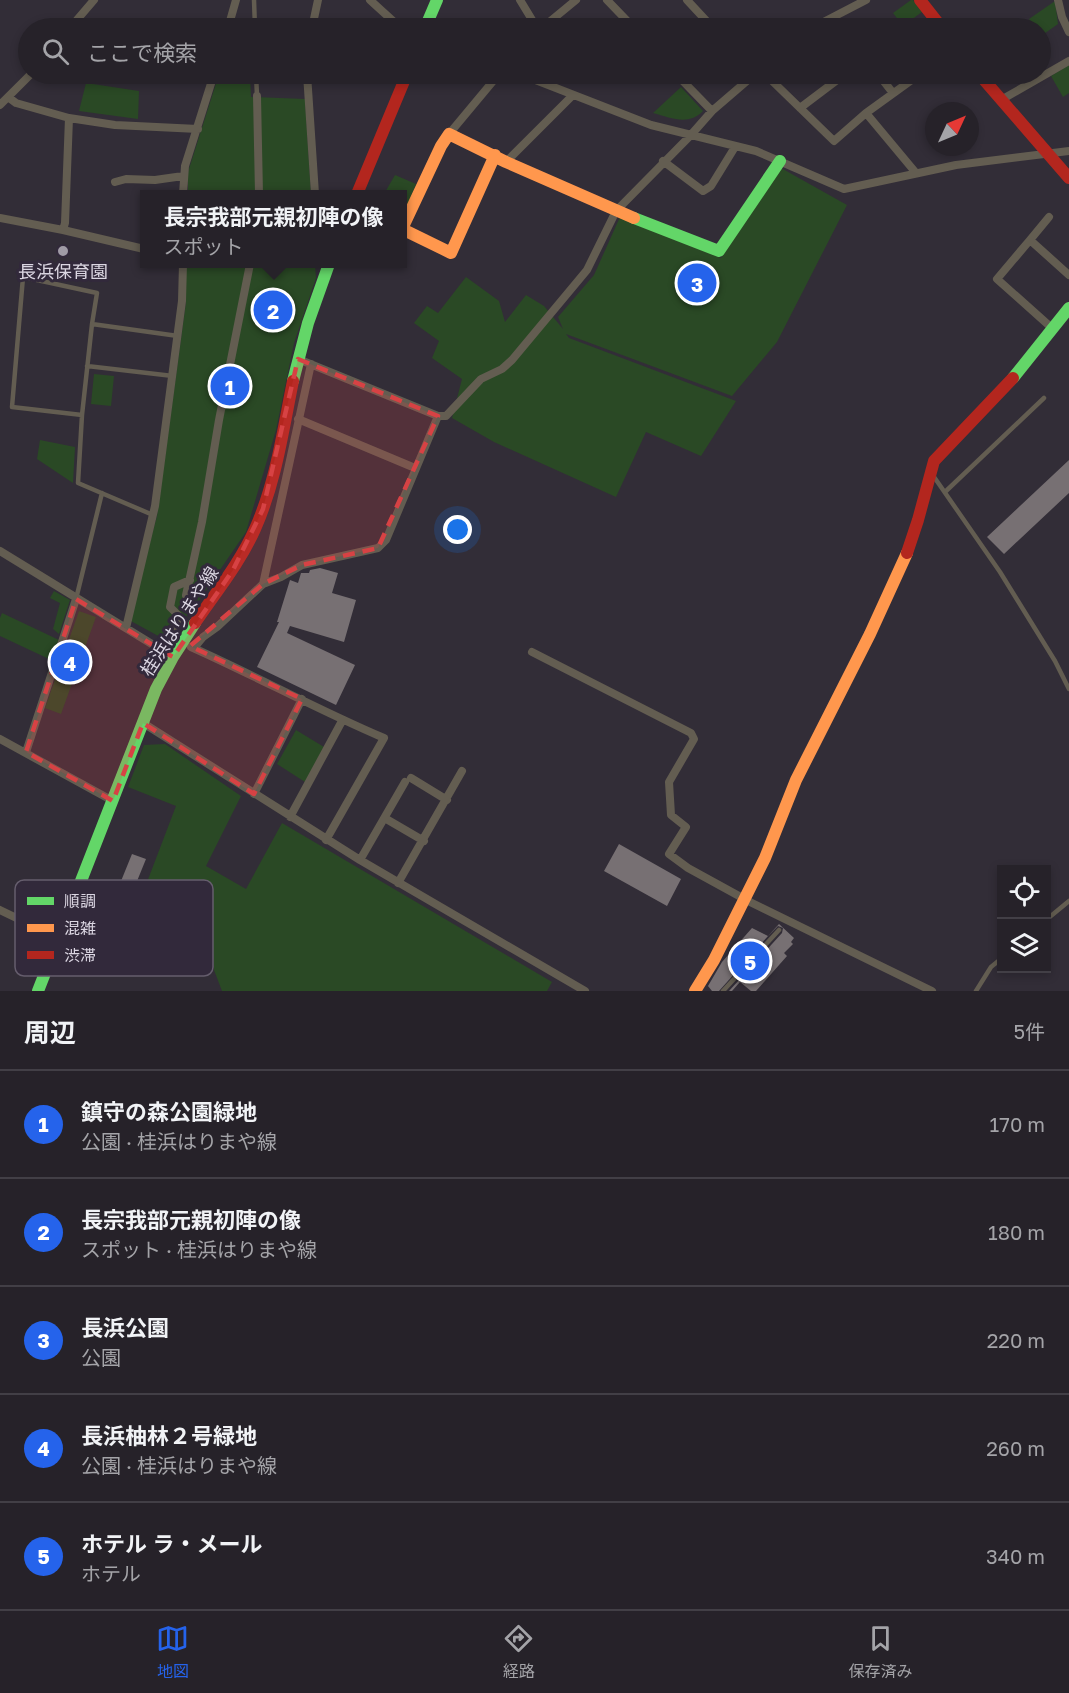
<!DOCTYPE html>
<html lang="ja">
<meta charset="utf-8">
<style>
:root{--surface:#262229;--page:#2e2a31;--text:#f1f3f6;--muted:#a4a4a8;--line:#423f46;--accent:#2563eb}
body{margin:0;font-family:"Golos Text","Noto Sans JP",sans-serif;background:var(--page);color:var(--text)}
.controls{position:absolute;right:18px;bottom:18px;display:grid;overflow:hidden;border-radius:0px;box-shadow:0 3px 9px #0003}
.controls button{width:54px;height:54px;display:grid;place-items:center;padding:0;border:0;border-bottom:2px solid var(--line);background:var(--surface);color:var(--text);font:30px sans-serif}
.compass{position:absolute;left:925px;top:102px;width:54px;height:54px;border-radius:50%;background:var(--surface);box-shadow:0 3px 9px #0003;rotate:46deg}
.you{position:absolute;left:458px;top:530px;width:21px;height:21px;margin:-15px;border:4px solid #fff;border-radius:50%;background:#1a73e8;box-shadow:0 0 0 9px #1a73e833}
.badge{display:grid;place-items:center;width:39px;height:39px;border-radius:50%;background:var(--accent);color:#fff;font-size:20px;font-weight:700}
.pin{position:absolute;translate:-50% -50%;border:3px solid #fff;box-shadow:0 2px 6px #0006}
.popup{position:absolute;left:140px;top:190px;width:267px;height:78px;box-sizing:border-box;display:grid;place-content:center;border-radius:0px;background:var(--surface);filter:drop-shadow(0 2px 4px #0005);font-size:20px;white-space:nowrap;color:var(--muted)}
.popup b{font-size:22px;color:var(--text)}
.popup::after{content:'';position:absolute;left:50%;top:100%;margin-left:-12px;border:12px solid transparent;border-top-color:var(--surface)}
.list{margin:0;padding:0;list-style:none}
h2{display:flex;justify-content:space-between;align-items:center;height:78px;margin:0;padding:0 24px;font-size:26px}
h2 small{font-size:20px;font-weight:400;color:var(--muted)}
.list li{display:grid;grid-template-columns:39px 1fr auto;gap:18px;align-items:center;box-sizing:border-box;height:108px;padding:0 24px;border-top:2px solid var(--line)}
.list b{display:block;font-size:22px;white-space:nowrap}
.list p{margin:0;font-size:20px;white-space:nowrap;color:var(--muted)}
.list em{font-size:20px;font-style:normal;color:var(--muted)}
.icon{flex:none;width:33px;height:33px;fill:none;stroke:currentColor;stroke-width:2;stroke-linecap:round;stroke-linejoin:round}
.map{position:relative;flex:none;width:1069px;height:991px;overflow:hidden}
.search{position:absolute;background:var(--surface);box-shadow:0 3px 9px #0003;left:18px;right:18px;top:18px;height:66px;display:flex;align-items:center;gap:15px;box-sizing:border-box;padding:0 21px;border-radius:33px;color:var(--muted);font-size:22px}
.sheet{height:618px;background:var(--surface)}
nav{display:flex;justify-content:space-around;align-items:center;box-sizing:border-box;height:84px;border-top:2px solid var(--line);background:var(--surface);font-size:16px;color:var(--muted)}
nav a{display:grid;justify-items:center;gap:3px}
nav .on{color:var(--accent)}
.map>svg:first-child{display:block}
</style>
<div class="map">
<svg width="1069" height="991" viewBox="0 0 1069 991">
<rect width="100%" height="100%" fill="#322d37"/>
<path fill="#2a4925" d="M911,0H913L922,12L903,26L893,13Z
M1055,1L1058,24L1041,36L1040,28H1034L1029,19Z
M1069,65V93L1063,97L1051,76Z
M219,74H250L251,97L305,99L311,194H188V172Z
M86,83L139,91L138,119L79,111Z
M681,87L703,111C689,126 671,118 653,113Z
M781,168L847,205L777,342L732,396L566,334L569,338L736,401L701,456L646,432L616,497L494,442L452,418L462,379L432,358L439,341L414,323L427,306L438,313L466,277L499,301L505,322L526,295L544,306L563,329L558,317L594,275L620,217L721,258Z
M395,175L416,184L402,218V194H384Z
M186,264H315L316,278L294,343L276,430L246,532L191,612L162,638L129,620L157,516L186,302Z
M94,374L114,376L111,406L91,404Z
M40,440L75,447L73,483L37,459Z
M54,591L70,600L59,634L53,629L60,603L50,598Z
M79,611L96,617L61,714L45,708Z
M2,613L59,640L49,659L0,636V618Z
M296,730L324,747L305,782L277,764Z
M165,744L241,796L206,866L246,889L282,823L552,982L547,991H222L214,970L213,949L193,945L136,911L176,806L128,787L144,745Z"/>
<path fill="#777073" d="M1069,460V493L1004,554L987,537Z
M320,568L338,573L332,593L356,600L344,642L290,626L287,633L355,665L336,705L257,667L279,622H277L290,580L298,583L301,573H309L310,570Z
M619,844L681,879L667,906L604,871Z
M132,854L146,859L133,891L119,886Z
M779,924L794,938L791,942L793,944L784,953L787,956L756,991H751L740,982L732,991H729L782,933L783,928L778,926L768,936Z
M752,928L768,936L719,991H712L708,986L722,962Z"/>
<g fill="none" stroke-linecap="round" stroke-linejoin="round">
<path stroke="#635d51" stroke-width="4.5" d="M254,0L255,28
M256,74L257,96
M92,324L82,415L12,407L23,277L97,293L92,324L178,336
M87,366L173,376
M82,415L78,483L153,515
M932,474L1000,572L1055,661L1069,689
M945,492L1044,398
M76,599L102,493
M1046,920L1069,901
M723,991L779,930
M976,991L991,967L1002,958"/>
<path stroke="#635d51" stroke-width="8" d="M370,0L393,21L411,28
M520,0L537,28
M607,0L634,28
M687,0L713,28
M1058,0L1062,17L1069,32
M836,16L843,28
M70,28L94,0
M228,28L236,0
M312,28L318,0
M542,28L576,0
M812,28L866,0
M906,28L913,24
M307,74L315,194
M520,74L651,125L756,151L844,189L956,165L1069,151
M676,74L712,111
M765,74L834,141L866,113L920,74
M878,74L893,93
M257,96L259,194
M8,97L16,103L69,118L115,125L198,129
M1001,100L1069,61
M0,105L31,74
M800,108L845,74
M866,113L916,173
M449,134L499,74
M663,161L703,191L711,186L735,147
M506,162L573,95
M115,182L126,179L155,180L183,176
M183,194L185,166L214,74
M0,218L63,230L65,223L69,118
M63,230L144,249
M1030,240L1049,217
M1053,329L997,279L1030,240L1069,275
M298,359L438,416H446L481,379L502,369L512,360L587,270L616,211L690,136L712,111L755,74
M298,419L415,468
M0,551L173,657
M263,584L311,364
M186,595L202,522L219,420L250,264
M126,628L155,506L182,301L183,264
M191,647C256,676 318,710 384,738L326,840
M194,648L203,637L217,627L263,584L281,577L302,565L378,548L386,540L438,416
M163,651L180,617L170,607L174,587L190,580
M532,652L691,733L694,739L669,782L671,815L686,827L669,854L688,868L750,902L932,991
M143,723L360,860L585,991
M0,739L113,801
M26,752L76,599
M411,778L447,800
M254,794L302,699
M290,817L342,721
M388,820L424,841
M360,860L405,782
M398,883L462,771
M0,910L58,938"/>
<path stroke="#63d668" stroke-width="12" d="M425,28L437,0
M634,218L719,251L780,161
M1013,378L1069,308
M293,381L308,323L329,264
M38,991L156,689L173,657L195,623"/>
<path stroke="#ff974d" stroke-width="12" d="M495,155L451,253L402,229L441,146L449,134L506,162L634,218
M695,991L714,960L765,858L796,780L870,634L907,553"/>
<path stroke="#b3261e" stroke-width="12" d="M920,0L942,28
M979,74L1069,178
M357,194L407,74
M907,553L918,520L934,461L1013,378
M195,623C216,592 240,563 255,529C276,482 283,430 293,381"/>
</g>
<path fill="#d74244" fill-opacity="0.2" stroke="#d74244" stroke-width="4.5" stroke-dasharray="12 8" stroke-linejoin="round" d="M298,359L438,416L378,548L302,565L263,584L190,646L302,699L254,794L143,723L113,801L26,752L76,599L173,657L233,570L263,509Z"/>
<circle fill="#a09ba6" stroke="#32293b" stroke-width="2" cx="63" cy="251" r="6"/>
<g text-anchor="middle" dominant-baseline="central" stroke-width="6" stroke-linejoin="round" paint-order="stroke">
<g font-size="18" fill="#dbd6e2" stroke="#32293b">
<text x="63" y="271">長浜保育園</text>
</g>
<g font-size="18" fill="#dbd6e2" stroke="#32293b">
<text transform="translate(179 621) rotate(-57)">桂浜はりまや線</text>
</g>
</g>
<rect x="15" y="880" width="198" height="96" rx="9" fill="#32293b" stroke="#655d6d" stroke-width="1.5"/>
<rect x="27" y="897" width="27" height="8" fill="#63d668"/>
<rect x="27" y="924" width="27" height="8" fill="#ff974d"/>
<rect x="27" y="951" width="27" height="8" fill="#b3261e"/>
<g font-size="16" fill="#dbd6e2">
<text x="64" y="907">順調</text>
<text x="64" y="934">混雑</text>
<text x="64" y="961">渋滞</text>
</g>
</svg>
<div class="controls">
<button><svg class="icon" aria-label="locate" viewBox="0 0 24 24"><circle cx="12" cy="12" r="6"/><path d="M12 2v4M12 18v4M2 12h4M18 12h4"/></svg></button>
<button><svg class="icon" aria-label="layers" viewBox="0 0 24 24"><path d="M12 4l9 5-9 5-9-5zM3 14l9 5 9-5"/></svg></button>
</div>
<svg class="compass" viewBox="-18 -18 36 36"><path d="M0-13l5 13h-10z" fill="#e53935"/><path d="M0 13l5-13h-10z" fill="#a4a4a8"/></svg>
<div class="you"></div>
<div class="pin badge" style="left:230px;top:386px">1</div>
<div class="pin badge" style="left:273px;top:310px">2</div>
<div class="popup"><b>長宗我部元親初陣の像</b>スポット</div>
<div class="pin badge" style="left:697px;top:283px">3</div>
<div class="pin badge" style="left:70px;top:662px">4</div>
<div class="pin badge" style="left:750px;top:961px">5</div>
<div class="search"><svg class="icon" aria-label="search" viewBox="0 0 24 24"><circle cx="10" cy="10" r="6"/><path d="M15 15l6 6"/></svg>ここで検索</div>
</div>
<section class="sheet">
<h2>周辺<small>5件</small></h2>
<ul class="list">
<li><span class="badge">1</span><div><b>鎮守の森公園緑地</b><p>公園 · 桂浜はりまや線</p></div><em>170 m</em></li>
<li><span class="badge">2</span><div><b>長宗我部元親初陣の像</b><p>スポット · 桂浜はりまや線</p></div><em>180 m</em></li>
<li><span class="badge">3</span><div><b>長浜公園</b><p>公園</p></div><em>220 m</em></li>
<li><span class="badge">4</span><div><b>長浜柚林２号緑地</b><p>公園 · 桂浜はりまや線</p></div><em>260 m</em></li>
<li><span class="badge">5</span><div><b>ホテル ラ・メール</b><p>ホテル</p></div><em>340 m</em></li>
</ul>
</section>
<nav>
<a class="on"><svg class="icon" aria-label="map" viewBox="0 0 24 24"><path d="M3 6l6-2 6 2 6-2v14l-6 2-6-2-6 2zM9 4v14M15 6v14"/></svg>地図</a>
<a><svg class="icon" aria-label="directions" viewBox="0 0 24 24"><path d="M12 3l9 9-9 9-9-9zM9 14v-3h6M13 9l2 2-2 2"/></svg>経路</a>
<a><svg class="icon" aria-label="saved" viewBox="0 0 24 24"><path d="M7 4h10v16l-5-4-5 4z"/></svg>保存済み</a>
</nav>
